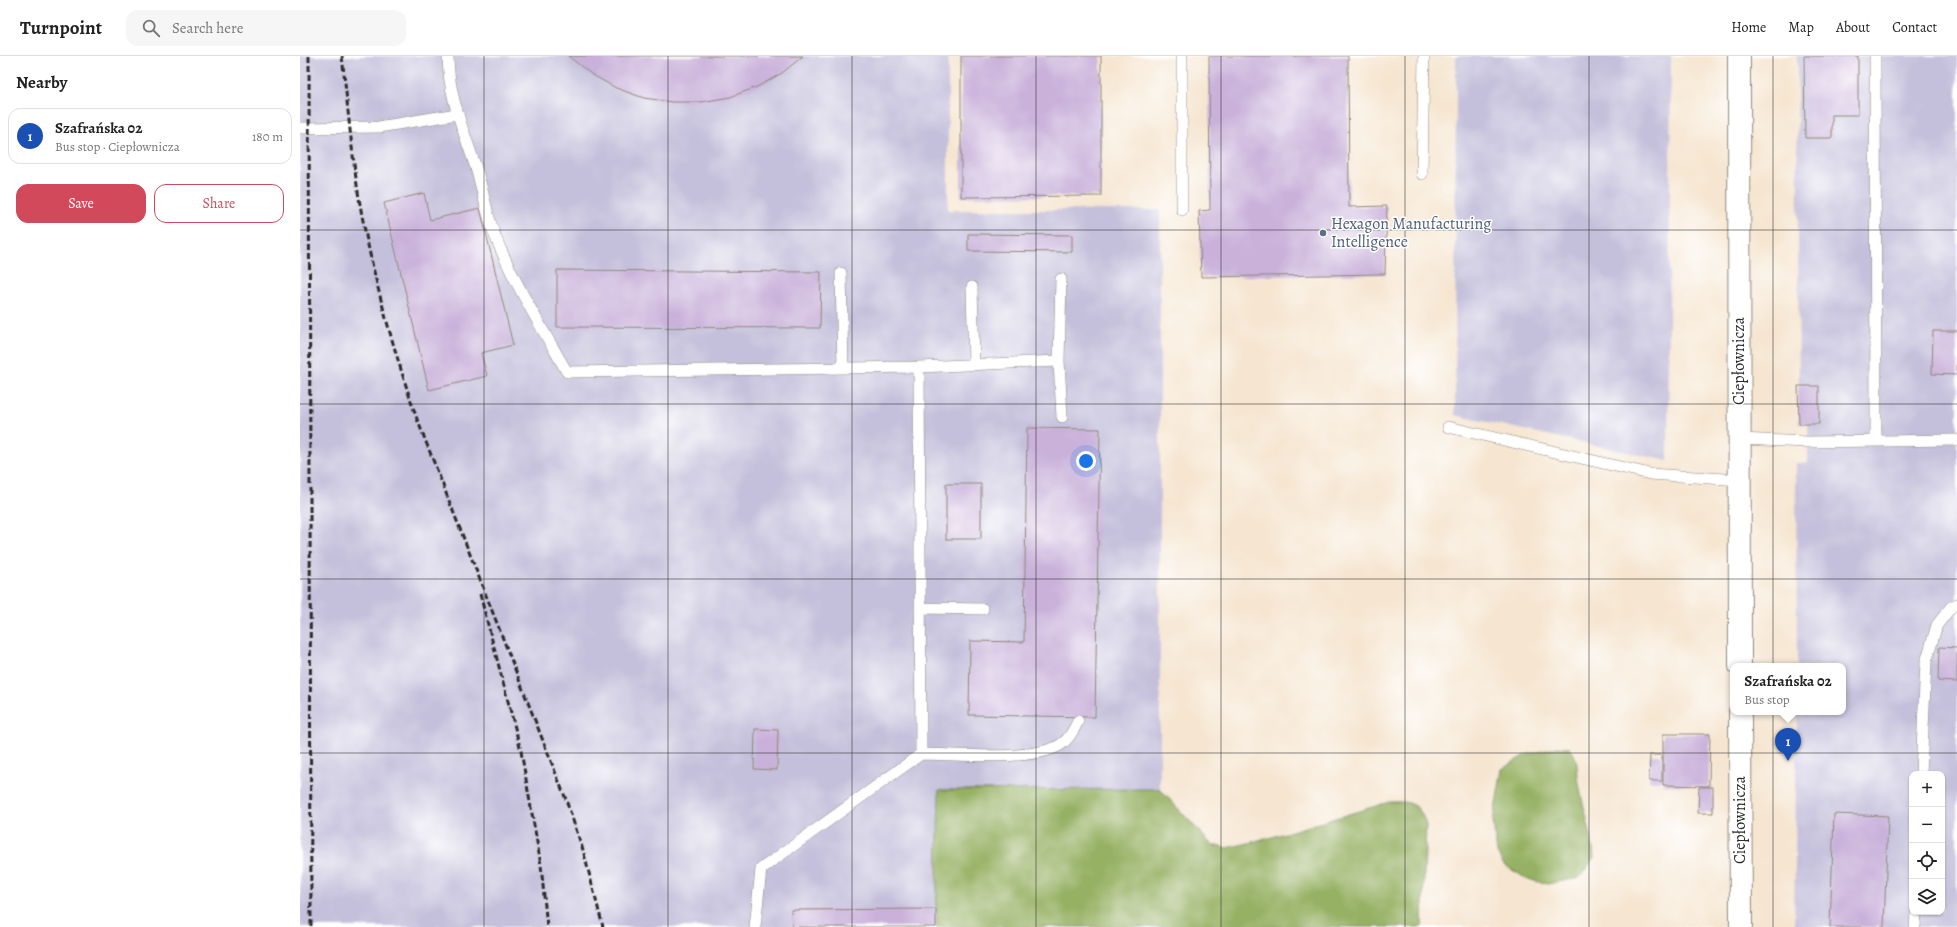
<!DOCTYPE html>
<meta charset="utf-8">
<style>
:root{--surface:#fff;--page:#f6f6f6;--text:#222;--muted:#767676;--line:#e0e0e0;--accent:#d1495b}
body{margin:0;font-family:Alegreya,serif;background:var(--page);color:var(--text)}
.controls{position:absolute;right:12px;bottom:12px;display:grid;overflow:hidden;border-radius:8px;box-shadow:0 1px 3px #0004}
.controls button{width:36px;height:36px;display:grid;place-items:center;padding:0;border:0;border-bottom:1px solid var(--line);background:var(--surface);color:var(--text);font:20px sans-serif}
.you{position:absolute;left:786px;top:405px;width:14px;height:14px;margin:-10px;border:3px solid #fff;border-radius:50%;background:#1a73e8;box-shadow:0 0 0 6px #1a73e833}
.badge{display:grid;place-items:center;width:26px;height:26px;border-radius:50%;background:var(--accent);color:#fff;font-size:13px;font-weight:700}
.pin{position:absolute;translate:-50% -33px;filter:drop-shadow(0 1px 2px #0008)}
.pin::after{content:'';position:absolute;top:21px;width:14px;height:12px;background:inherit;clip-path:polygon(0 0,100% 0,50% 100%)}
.popup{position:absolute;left:1430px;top:607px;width:116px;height:52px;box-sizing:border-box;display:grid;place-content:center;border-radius:8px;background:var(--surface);filter:drop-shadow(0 1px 3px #0005);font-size:13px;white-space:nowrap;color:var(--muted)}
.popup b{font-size:15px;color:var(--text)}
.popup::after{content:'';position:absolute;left:50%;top:100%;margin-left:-8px;border:8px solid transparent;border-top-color:var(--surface)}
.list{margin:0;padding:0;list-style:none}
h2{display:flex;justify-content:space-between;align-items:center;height:52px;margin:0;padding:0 16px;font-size:17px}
h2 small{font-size:13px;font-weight:400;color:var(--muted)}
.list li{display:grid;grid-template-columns:26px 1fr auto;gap:12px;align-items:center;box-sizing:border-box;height:56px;margin:0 8px 8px;padding:0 8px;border:1px solid var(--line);border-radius:12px}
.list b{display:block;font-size:15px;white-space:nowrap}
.list p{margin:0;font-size:13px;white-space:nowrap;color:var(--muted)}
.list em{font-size:13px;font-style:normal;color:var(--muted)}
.actions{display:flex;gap:8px;padding:12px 16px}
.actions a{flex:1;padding:9px 0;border:1px solid var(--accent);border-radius:12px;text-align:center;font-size:14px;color:var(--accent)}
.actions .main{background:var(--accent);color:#fff}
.icon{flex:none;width:22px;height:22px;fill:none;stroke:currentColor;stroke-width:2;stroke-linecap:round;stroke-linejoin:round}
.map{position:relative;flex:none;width:1657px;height:871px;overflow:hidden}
header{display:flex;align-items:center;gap:24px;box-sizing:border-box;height:56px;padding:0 20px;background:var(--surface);border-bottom:1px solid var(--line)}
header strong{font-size:19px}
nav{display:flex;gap:22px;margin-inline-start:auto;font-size:14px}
.search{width:280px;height:36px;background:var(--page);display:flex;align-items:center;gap:10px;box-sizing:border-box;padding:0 14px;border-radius:12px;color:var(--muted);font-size:15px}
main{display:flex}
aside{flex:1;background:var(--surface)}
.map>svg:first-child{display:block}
</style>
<header>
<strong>Turnpoint</strong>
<div class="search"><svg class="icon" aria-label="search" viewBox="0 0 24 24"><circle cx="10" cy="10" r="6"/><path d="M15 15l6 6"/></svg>Search here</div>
<nav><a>Home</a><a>Map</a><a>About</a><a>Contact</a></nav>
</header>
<main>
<aside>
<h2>Nearby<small></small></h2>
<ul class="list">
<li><span class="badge" style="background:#1a4fb4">1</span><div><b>Szafrańska 02</b><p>Bus stop · Ciepłownicza</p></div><em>180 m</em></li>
</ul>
<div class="actions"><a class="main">Save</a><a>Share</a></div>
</aside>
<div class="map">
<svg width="1657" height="871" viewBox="0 0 1657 871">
<rect width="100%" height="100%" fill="#fff"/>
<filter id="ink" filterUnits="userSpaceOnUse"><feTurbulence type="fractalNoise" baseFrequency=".025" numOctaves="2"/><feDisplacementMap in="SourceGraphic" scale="8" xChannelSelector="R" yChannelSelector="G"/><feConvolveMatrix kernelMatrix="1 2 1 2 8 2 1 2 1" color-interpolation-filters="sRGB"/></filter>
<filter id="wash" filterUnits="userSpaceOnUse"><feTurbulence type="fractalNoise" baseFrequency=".012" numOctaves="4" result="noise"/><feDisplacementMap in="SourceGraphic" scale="16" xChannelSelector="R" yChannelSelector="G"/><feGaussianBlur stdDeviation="0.9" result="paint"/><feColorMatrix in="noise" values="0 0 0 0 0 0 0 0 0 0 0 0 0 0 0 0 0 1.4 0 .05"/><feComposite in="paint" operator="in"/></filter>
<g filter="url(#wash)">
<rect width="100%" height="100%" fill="#f6e6d1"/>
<path fill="#c4c0db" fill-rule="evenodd" d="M0,0H648V154H860V733L640,734L638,853L636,854V871H0Z
M1156,0H1371L1368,405L1155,359Z
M1497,0H1657V871H1494L1497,656H1543V610H1497L1496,407H1508V368H1499ZM1612,718H1642V856H1612Z"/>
<path fill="#96b163" stroke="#606e47" d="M1258,691L1270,692C1280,706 1276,712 1279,727C1283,753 1292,776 1294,802L1279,822L1247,828L1227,823L1204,809L1197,797L1193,765L1202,713L1225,699Z
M860,733L912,789L926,792L962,784L1089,746C1112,745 1119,747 1126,769L1122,871H636L639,734Z"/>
<g id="blocks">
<path fill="#c9b1da" d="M268,0H503L482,17L457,31L430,41L401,46H372L344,42L316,32L291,18Z
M661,0H801V140L661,141Z
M909,0H1048L1049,151L1087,150L1085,218L901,221L899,155L910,154Z
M1504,0H1558V59H1532V82H1505Z
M124,137L130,164L180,152L213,289L181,297L187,320L129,334L84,147Z
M668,178L772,179V196L668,195Z
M257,214L521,216L520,272L257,271Z
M1633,275H1657V319L1632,318Z
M1498,330H1519V368H1499Z
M727,372L800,373L795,661L669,659L670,585L724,586Z
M646,428H681V483H646Z
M1639,591L1657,592V626L1638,625Z
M455,673L478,674L477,714L454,713Z
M1363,678H1410L1409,730L1363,729Z
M1350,699H1362V725H1349Z
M1399,731H1413V757H1398Z
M1534,758L1588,760L1584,871H1530Z
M636,853V871H492L491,854Z"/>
</g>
</g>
<g filter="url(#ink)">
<use href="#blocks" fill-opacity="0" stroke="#90887e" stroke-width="1"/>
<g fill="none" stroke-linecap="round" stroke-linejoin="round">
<g stroke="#90887e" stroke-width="12">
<path id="service" d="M148,0C148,38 163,73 175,109C183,132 186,159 196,182C215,229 242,272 267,316L619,311L621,698L461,813L455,871
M1575,0L1576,385
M0,72L79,71L157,58
M1122,118L1124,0
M882,154V0
M541,217L543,312
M672,231L674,309
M759,305L761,223
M619,311L759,305L762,361
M1148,371L1350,418L1440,424
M1439,383L1508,386L1657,384
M620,552L683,553
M621,698C656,698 732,706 760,689C769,684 774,674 778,665
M1621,718L1626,606L1637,569L1651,551L1657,548
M1615,871L1616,856"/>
</g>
<g stroke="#90887e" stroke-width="24">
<path id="minor" d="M1439,0L1440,610
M1440,656L1441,871"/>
</g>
<use href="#service" stroke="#fff" stroke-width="11"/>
<use href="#minor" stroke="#fff" stroke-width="22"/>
<path stroke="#2b2b2b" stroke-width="3" stroke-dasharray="6 3" stroke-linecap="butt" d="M9,0L11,871
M42,0C48,51 52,103 61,154C74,225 94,295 117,363L265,741L283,794L303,871
M180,538L221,695L241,809L247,871"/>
</g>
</g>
<path fill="none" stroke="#2b2b2b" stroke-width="1" stroke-opacity="0.55" d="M184,0V871M368,0V871M552,0V871M736,0V871M921,0V871M1105,0V871M1289,0V871M1473,0V871M0,174H1657M0,348H1657M0,523H1657M0,697H1657"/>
<circle fill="#5c6f8a" stroke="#fff" stroke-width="1.5" cx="1023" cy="177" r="4"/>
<g text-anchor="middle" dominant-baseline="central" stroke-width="3" stroke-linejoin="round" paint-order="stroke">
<g font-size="16" fill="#4e5e75" stroke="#fff" text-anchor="start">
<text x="1031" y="168">Hexagon Manufacturing<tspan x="1031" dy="18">Intelligence</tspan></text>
</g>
<g font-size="16" fill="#2b2b2b" stroke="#fff">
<text transform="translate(1439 305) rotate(-90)">Ciepłownicza</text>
<text transform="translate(1440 764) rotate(-90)">Ciepłownicza</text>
</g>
</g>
</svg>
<div class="controls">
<button>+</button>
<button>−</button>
<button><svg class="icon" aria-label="locate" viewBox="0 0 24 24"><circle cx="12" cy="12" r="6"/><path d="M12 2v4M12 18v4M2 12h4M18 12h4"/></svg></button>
<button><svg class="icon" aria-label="layers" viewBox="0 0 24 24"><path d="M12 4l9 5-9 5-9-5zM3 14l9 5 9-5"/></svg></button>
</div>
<div class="you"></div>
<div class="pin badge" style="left:1488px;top:705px;background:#1a4fb4">1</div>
<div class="popup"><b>Szafrańska 02</b>Bus stop</div>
</div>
</main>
